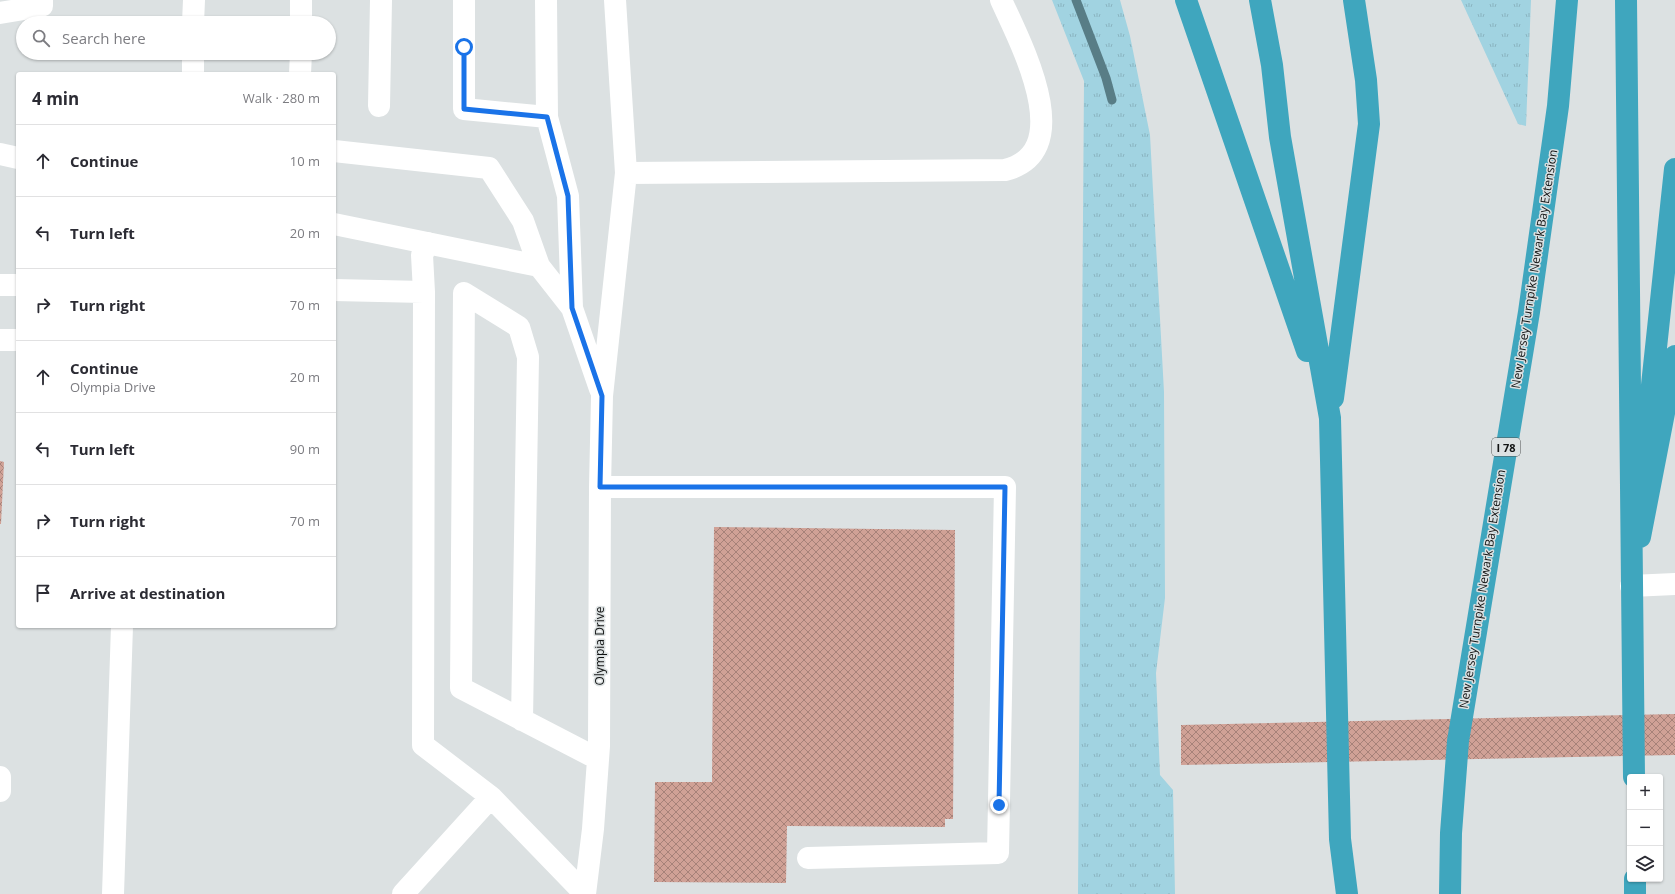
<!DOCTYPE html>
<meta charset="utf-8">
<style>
:root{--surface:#fff;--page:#f2f2f3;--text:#2b2b33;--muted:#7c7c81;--line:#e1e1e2}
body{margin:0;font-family:"Open Sans",sans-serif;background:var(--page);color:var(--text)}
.controls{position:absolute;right:12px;bottom:12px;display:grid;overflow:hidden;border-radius:4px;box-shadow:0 1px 3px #0004}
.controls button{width:36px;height:36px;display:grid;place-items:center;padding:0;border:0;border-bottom:1px solid var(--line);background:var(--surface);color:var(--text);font:20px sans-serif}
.stop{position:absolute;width:12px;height:12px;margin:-9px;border:3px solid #1a73e8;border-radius:50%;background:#fff}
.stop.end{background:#1a73e8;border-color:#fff;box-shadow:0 1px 4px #0008}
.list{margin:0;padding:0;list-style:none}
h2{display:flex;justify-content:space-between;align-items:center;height:52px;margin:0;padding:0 16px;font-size:17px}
h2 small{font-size:13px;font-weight:400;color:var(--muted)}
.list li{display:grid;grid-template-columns:26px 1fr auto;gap:12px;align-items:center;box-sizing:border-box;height:72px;padding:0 16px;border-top:1px solid var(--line)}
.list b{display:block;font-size:15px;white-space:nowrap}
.list p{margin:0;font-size:13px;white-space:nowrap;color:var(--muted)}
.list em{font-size:13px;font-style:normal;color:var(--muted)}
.icon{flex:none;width:22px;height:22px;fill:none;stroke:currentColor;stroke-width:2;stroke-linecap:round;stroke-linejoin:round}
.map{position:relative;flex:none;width:1675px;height:894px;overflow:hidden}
.search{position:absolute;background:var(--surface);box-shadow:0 1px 3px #0004;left:16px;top:16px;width:320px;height:44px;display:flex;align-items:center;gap:10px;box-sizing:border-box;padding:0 14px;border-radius:22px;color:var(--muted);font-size:15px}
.panel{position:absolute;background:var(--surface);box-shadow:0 1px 3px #0004;left:16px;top:72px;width:320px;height:556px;border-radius:4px}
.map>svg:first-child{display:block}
</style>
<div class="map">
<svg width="1675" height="894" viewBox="0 0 1675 894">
<defs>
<pattern id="grass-tufts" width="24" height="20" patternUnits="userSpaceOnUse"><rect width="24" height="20" fill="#a1d3e1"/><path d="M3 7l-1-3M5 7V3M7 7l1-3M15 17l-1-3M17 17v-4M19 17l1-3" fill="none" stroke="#8ab4c0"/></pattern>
<pattern id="building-cross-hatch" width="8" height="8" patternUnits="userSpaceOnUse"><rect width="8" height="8" fill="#d0a196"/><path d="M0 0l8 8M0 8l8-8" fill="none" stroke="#a78279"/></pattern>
</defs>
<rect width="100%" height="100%" fill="#dce1e2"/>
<path fill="url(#grass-tufts)" d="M1052,0H1120L1130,36L1150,135L1164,392L1165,598L1156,673L1160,775L1173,790L1175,894H1078L1084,81Z
M1461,0H1531L1526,126L1518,124Z"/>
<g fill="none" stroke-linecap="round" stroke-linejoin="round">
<path stroke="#587d86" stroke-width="9" d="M1076,0L1106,78L1112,100"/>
</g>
<path fill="url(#building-cross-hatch)" d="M0,461L4,462L1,524H0Z
M714,527L955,530L953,819H945V827L787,826L786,883L654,882L655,782H712Z
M1675,714V755L1181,765V725Z"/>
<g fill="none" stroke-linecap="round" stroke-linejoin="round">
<path stroke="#fff" stroke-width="22" d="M464,0V109L547,117
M546,0L547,117L568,196L572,308
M0,13L42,6V0
M193,23L194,0
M301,23V0
M193,74V53
M300,74L301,53
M379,106L381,0
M334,151L489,168L523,221L539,266
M0,154L18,158
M626,173L1005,170C1079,152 1020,42 1001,0
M334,224L539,266L572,308L600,389
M0,285H18
M334,290L424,292L423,745L491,797L403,894
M424,292L422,255L428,243
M0,340H18
M600,487H1005L998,853L808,858
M1631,586L1675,584
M522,720L528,357L519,327L464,293L461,688L598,759
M0,777V791
M491,797L585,894
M113,894L122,626
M585,894L593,829L599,746L600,487L602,396L626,173L615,0"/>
<path stroke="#3fa6be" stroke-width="22" d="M1186,0L1307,351
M1260,0L1272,65L1280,137L1330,418L1340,839L1347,894
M1626,0L1634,777
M1333,398L1369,124L1366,80L1354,0
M1642,479L1675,169
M1640,537L1675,356
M1635,879V894
M1450,894L1451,833L1458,741L1529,312L1558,106L1567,0"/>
</g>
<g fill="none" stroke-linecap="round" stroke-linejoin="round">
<path stroke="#1a73e8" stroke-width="5" d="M464,47V109L547,117L568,196L572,308L602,396L600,487H1005L999,805"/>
</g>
<g text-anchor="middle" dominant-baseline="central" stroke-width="3" stroke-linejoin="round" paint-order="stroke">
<rect fill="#dce1e2" stroke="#4e5151" stroke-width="1" x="1492" y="438" width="28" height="18" rx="3"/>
<g font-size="11" font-weight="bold" fill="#111313">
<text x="1506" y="447">I 78</text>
</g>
<g font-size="12" fill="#111313" stroke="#dce1e2">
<text transform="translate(1534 269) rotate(-81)">New Jersey Turnpike Newark Bay Extension</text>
<text transform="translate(1482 589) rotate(-81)">New Jersey Turnpike Newark Bay Extension</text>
<text transform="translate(599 646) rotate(-90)">Olympia Drive</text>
</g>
</g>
</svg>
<div class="controls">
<button>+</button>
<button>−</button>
<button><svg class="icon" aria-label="layers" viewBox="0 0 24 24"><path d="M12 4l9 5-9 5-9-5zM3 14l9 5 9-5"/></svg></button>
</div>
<div class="stop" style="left:464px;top:47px"></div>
<div class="stop end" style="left:999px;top:805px"></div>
<div class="search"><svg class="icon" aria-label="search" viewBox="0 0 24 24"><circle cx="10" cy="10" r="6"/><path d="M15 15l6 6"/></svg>Search here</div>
<section class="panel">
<h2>4 min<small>Walk · 280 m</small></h2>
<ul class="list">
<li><svg class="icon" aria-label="ahead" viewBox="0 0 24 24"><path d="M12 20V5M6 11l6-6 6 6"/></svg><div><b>Continue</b></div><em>10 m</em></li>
<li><svg class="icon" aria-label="left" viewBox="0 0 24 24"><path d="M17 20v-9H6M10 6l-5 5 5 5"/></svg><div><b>Turn left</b></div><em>20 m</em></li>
<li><svg class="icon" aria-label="right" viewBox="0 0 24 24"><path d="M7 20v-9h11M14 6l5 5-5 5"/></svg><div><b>Turn right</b></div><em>70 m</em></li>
<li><svg class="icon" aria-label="ahead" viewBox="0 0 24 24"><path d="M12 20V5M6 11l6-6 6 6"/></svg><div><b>Continue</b><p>Olympia Drive</p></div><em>20 m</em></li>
<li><svg class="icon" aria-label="left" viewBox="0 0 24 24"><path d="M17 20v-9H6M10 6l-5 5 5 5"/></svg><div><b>Turn left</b></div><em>90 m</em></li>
<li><svg class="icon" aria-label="right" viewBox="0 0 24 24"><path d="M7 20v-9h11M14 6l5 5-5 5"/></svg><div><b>Turn right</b></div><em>70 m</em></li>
<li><svg class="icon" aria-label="arrive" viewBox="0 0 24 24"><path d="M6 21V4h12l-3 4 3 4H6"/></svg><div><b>Arrive at destination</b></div></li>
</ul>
</section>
</div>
